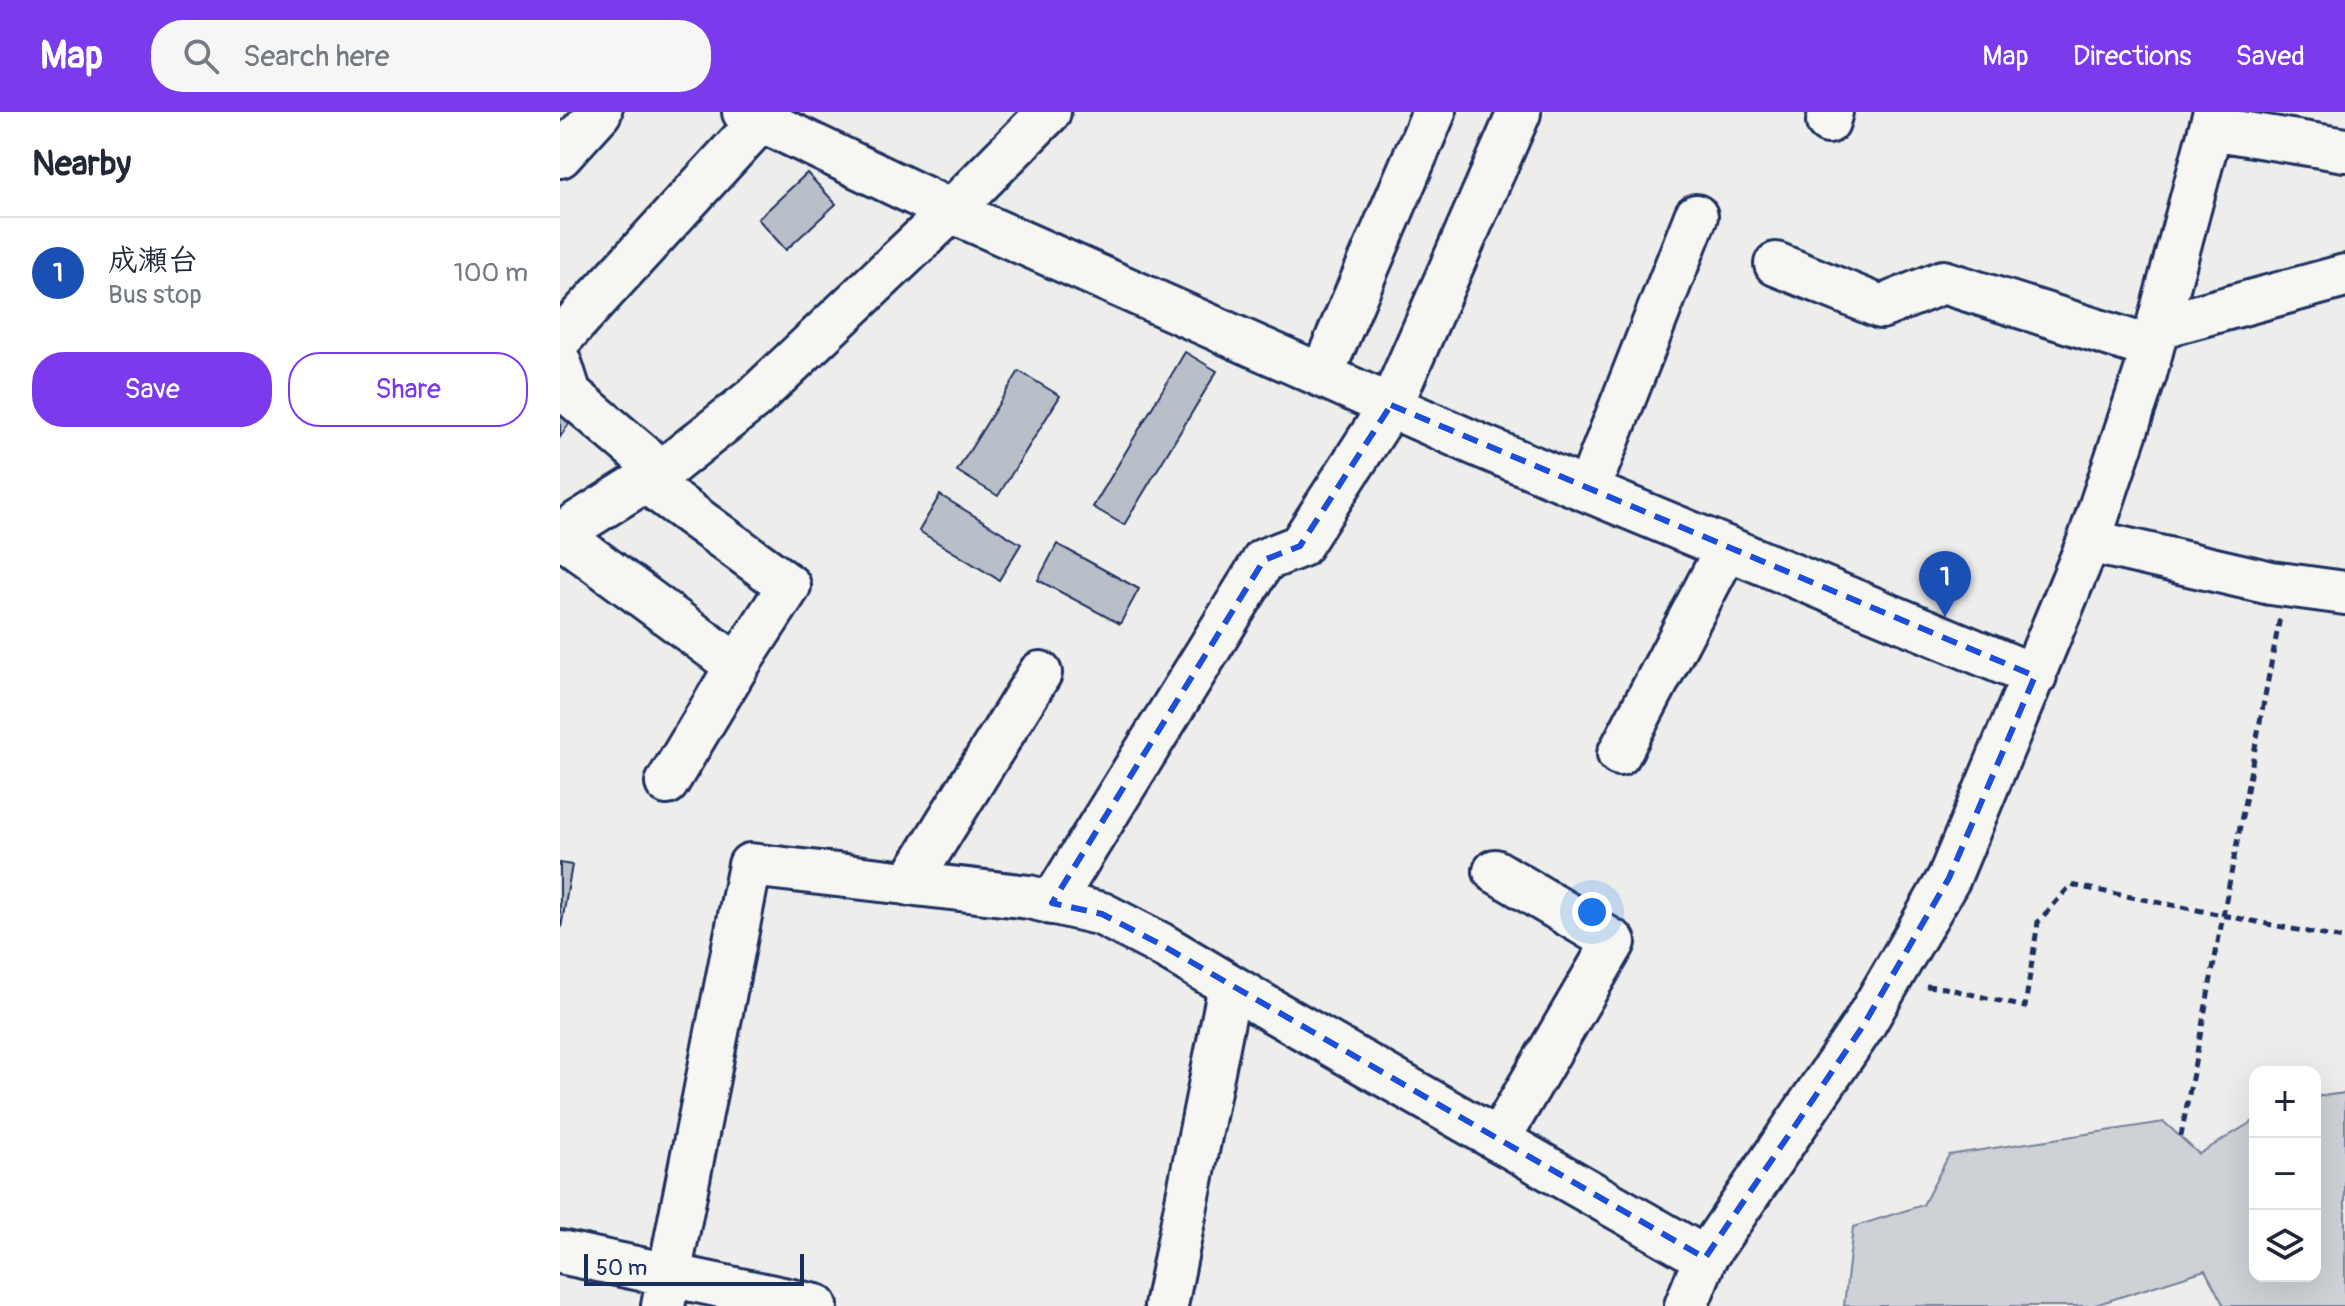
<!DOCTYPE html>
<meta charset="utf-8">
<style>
:root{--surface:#fff;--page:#f6f6f7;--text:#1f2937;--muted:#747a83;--line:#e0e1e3;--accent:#7c3aed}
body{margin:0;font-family:Pangolin,"Klee One",sans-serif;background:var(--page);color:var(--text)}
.controls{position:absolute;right:24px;bottom:24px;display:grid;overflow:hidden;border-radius:16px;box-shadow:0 8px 32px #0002}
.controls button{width:72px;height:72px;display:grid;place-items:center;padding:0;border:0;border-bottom:2px solid var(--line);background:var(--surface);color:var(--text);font:40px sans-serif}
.scale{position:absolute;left:24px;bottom:20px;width:220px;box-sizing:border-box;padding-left:8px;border:4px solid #1b2f5e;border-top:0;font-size:22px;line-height:28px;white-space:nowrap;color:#1b2f5e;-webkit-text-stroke:6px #f6f6f2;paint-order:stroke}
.you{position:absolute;left:1032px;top:800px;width:28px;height:28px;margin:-20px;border:6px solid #fff;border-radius:50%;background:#1a73e8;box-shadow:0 0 0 12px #1a73e833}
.badge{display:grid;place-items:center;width:52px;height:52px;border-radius:50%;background:var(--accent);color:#fff;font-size:26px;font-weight:700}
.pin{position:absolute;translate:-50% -66px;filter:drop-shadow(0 2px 4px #0008)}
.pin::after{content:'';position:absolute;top:42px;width:28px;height:24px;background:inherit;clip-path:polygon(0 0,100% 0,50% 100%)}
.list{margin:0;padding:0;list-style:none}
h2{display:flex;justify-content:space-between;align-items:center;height:104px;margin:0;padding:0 32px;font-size:34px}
h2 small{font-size:26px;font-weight:400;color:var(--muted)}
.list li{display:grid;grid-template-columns:52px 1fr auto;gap:24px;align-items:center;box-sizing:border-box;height:112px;padding:0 32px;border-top:2px solid var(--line)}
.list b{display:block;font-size:30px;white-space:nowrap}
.list p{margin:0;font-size:26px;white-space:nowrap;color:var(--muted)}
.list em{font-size:26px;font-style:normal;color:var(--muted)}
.actions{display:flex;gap:16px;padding:24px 32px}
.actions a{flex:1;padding:18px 0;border:2px solid var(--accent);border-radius:32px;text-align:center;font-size:28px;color:var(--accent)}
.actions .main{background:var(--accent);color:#fff}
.icon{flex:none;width:44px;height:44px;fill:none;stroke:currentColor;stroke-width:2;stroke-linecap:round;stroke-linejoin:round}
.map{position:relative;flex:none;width:1785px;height:1194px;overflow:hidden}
header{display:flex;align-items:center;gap:48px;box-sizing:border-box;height:112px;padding:0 40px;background:var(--accent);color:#fff}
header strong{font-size:38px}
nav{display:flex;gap:44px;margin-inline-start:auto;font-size:28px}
.search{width:560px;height:72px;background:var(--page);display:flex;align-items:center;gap:20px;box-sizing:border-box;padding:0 28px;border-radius:32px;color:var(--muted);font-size:30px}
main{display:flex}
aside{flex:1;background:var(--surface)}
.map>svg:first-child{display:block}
</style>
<header>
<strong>Map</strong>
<div class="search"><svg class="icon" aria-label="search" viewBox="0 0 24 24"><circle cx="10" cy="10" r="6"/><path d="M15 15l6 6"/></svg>Search here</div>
<nav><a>Map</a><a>Directions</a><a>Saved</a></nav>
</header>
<main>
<aside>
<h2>Nearby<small></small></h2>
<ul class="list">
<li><span class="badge" style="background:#1a4fb4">1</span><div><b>成瀬台</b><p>Bus stop</p></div><em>100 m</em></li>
</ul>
<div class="actions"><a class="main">Save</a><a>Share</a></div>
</aside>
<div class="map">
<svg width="1785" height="1194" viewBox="0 0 1785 1194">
<rect width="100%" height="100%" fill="#edeeec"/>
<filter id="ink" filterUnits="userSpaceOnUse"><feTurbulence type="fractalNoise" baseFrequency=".0125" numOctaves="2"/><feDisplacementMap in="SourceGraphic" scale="16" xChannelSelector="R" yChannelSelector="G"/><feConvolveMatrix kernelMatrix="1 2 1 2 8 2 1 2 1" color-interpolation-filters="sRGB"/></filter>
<g filter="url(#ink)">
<path fill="#ced2d7" stroke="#74809a" stroke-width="2" d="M1785,981V1194H1664L1645,1158L1532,1194H1284L1293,1115L1363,1093L1389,1043L1604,1010L1639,1042L1695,1008V1164H1755V985Z"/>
<path fill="#b9bfc8" stroke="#1b2f5e" stroke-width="2" d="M247,61L276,92L226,138L198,107Z
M625,240L657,259L564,413L533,395Z
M459,259L500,284L438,384L397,359Z
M0,297L13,306L0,325Z
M380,383L461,432L439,468L359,419Z
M497,432L579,477L560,512L478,468Z
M0,751L12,753L1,816H0Z"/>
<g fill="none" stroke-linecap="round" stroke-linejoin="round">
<g stroke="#1b2f5e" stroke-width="48">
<path id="minor" d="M184,0L391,99L916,332L1475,564
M1268,10L1271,0
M1651,16L1785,38
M0,44L40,0
M1216,152L1321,195L1383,170L1592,236
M1598,215L1785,164
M0,227L201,8
M0,251L10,282L101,359
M762,262L874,0
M1028,378L1136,104
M0,422L110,353L193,287L391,99L489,0
M0,423L177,554L229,474L85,369
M1529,429L1711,471L1785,481
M1059,642L1167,436
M107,671L177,554
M935,759L1054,830L938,1028
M349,772L480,561
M492,791L704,448L740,434L831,293L959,1
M0,1140L256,1194
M103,1194L190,753L469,785L542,802L600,832L716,901L1145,1146
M606,1194L670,874
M1126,1194L1145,1146L1303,914L1389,766L1529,429L1585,262L1655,0"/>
</g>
<path stroke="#1b2f5e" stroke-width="5" stroke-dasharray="8 6" stroke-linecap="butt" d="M1366,874L1385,876L1465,895L1478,810L1511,773L1783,827
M1621,1024L1720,505"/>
<use href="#minor" stroke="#f6f6f2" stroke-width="42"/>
</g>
</g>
<path fill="none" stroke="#1d4ed8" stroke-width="6" stroke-dasharray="16 10" stroke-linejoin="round" d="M831,293L1475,564L1389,766L1303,914L1145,1146L600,832L542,802L492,791L704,448L740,434Z"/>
</svg>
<div class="controls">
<button>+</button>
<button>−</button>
<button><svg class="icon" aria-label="layers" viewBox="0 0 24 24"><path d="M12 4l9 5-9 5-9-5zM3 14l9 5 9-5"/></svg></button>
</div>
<div class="scale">50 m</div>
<div class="you"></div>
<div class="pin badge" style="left:1385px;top:505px;background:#1a4fb4">1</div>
</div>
</main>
